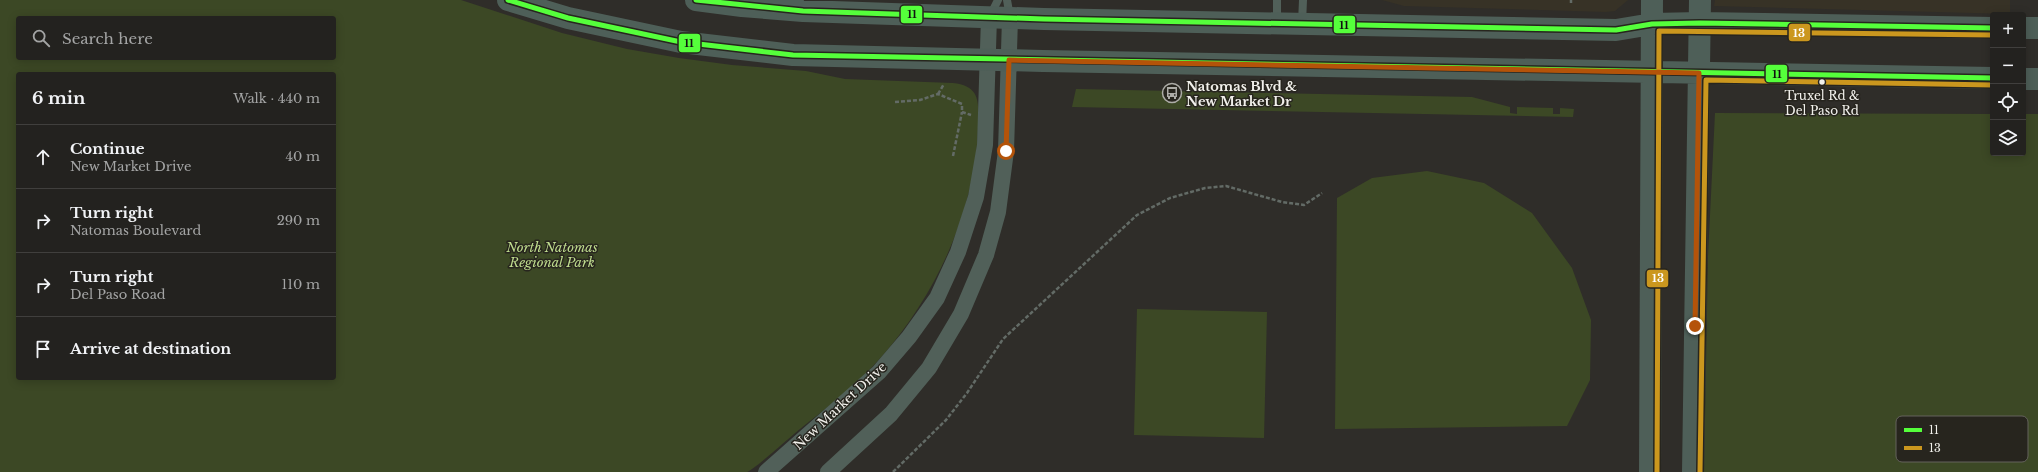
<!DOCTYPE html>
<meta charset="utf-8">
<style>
:root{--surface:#23221f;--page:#2f2f2c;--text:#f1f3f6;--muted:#a3a4a4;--line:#403f3d}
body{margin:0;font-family:"Libre Baskerville",serif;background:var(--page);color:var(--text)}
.controls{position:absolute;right:12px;top:12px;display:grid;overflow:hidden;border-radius:4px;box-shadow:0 2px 10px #0003}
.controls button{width:36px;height:36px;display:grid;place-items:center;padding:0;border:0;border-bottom:1px solid var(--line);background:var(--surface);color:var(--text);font:20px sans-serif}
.stop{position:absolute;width:12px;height:12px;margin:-9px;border:3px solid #b45309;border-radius:50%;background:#fff}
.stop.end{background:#b45309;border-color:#fff;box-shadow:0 1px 4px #0008}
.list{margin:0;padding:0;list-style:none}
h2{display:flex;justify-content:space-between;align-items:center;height:52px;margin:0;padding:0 16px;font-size:17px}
h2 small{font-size:13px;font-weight:400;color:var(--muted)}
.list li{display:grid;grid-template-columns:26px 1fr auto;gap:12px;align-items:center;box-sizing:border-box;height:64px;padding:0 16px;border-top:1px solid var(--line)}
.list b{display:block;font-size:15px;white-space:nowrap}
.list p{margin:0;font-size:13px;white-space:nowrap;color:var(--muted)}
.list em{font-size:13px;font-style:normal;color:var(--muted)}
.icon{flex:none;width:22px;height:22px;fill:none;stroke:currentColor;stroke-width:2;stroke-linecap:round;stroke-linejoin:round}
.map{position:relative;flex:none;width:2038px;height:472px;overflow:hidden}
.search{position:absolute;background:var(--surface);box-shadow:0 2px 10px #0003;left:16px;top:16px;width:320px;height:44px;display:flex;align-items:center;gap:10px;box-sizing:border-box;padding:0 14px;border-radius:4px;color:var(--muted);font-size:15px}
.panel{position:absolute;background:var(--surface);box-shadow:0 2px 10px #0003;left:16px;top:72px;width:320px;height:308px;border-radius:4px}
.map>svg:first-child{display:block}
</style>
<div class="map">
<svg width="2038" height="472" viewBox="0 0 2038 472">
<rect width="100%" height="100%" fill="#2f2d29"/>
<path fill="#373226" d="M1382,0H1628L1615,11L1606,12L1404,6Z
M1715,0H2010V14L1714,6Z"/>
<path fill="#3c4825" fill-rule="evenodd" d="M0,0H461L562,33L627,49L679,58L732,65L806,71L845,79L953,83C983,86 978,106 978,129C975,211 936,294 883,355C859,383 829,406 800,429C790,437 755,469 747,472C739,472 713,472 703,472C657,472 612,472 566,472C377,472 189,472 0,472ZM18,18H334V58H18ZM18,74H334V378H18Z
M1076,89L1472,97L1510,107V113L1517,114V107L1553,108V114H1560V108L1574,109L1573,117L1072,107Z
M1715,113L1993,114V153H2023V114H2038V472H1704L1708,256Z
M1427,171L1484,183L1532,213L1572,268L1591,320L1590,380L1567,426L1335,429L1337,198L1372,178Z
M1137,309L1267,312L1264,438L1134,435Z"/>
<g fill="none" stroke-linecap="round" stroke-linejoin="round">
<path stroke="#636b66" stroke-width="2.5" stroke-dasharray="4 2" stroke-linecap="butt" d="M1571,3V0
M938,94L944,84
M895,102L920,100L938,94L962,104V112L971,115
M953,156L962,112
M893,472L946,420L967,393L1003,339L1137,215L1170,198L1205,188L1226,186L1282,202L1304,205L1322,193"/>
<path stroke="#516059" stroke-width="8" d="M1007,0L1010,17
M990,16L998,0
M1277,23V0
M1302,23L1303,0"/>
<path stroke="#516059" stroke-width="16" d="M766,472L879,372L909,337L937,298L958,252L976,197L985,145L989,17
M828,472L891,414L929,368L961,314L986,255L998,212L1006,151L1010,18"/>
<path stroke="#4e5f58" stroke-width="22" d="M508,0L568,18L681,42L793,55L1043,61L1993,78
M696,0L742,6L803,11L1044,19L1616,30L1652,24L1700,23L1993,28
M2023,28H2038
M2023,79H2038
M1650,472L1652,0
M1693,472L1700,0"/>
<g stroke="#27251e" stroke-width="8">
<path id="bus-1" d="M508,0L568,18L681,42L793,55L1993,78
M696,0L803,11L1044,19L1616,30L1652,24L1700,23L1993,28"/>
</g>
<g stroke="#27251e" stroke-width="8">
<path id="bus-2" d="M1657,472L1659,31L1993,35
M1700,472L1706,80L1993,85"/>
</g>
<use href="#bus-1" stroke="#55ff3b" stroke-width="5"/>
<use href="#bus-2" stroke="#cb971e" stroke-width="5"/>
</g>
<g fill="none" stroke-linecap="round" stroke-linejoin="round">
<path stroke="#b45309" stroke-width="5" d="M1006,151L1009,60L1699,73L1695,326"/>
</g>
<defs>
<g id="bus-ring" transform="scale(1)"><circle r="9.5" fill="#27251e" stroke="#adaca7" stroke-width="1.5"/><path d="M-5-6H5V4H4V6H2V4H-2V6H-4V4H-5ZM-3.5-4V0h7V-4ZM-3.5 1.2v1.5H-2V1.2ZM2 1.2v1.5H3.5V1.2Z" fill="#adaca7"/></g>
</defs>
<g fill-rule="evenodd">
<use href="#bus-ring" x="1172" y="93"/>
</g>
<circle fill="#f1f0eb" stroke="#27251e" stroke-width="1.5" cx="1822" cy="82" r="3.5"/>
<g text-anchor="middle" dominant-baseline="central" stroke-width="3" stroke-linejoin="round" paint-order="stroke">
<g font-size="12" fill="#f1f0eb" stroke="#27251e">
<text x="1822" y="95">Truxel Rd &amp;<tspan x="1822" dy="15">Del Paso Rd</tspan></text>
</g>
<g font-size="13" font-weight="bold" fill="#f1f0eb" stroke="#27251e" text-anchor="start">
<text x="1186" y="86">Natomas Blvd &amp;<tspan x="1186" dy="15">New Market Dr</tspan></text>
</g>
<g font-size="13" font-style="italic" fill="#bfdc8e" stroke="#27251e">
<text x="552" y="247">North Natomas<tspan x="552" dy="15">Regional Park</tspan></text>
</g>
<g font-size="13" fill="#f1f0eb" stroke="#27251e">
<text transform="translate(840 406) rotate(-43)">New Market Drive</text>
</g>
</g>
<rect x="1896" y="416" width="132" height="46" rx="6" fill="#27251e" stroke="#64625c" stroke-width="1"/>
<rect x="1904" y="428" width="18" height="4" fill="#55ff3b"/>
<rect x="1904" y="446" width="18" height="4" fill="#cb971e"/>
<g font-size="11" fill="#f1f0eb">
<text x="1929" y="434">11</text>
<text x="1929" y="452">13</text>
</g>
<g stroke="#27251e" stroke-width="1.5">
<rect x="900" y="5" width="23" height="19" rx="4" fill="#55ff3b"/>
<rect x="1333" y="15" width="23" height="19" rx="4" fill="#55ff3b"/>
<rect x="1788" y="23" width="23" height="19" rx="4" fill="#cb971e"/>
<rect x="678" y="33" width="23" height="20" rx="4" fill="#55ff3b"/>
<rect x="1765" y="64" width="23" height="19" rx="4" fill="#55ff3b"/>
<rect x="1646" y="269" width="23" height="19" rx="4" fill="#cb971e"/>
</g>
<g font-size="11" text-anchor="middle" font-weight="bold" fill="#fff">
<text x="1799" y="37">13</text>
<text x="1658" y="282">13</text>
</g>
<g font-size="11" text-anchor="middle" font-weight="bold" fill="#111">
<text x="912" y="18">11</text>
<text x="1344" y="29">11</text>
<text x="689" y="47">11</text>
<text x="1777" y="78">11</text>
</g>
</svg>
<div class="controls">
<button>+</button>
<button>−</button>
<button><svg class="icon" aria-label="locate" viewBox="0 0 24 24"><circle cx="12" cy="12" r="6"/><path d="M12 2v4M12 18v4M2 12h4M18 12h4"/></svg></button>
<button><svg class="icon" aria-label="layers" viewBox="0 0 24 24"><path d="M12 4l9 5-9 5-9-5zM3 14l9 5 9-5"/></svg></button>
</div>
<div class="stop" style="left:1006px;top:151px"></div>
<div class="stop end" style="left:1695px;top:326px"></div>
<div class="search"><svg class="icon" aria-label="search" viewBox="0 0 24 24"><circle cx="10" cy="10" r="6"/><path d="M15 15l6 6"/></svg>Search here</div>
<section class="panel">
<h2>6 min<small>Walk · 440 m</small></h2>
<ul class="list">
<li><svg class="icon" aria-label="ahead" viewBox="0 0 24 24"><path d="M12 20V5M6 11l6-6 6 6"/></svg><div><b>Continue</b><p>New Market Drive</p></div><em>40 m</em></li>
<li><svg class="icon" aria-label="right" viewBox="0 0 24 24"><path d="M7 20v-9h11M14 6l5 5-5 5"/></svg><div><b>Turn right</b><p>Natomas Boulevard</p></div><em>290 m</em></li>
<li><svg class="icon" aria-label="right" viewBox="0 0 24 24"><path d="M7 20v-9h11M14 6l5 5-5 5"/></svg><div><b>Turn right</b><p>Del Paso Road</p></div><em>110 m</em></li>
<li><svg class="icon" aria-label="arrive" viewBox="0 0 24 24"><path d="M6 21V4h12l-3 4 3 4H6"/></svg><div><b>Arrive at destination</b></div></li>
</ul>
</section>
</div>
